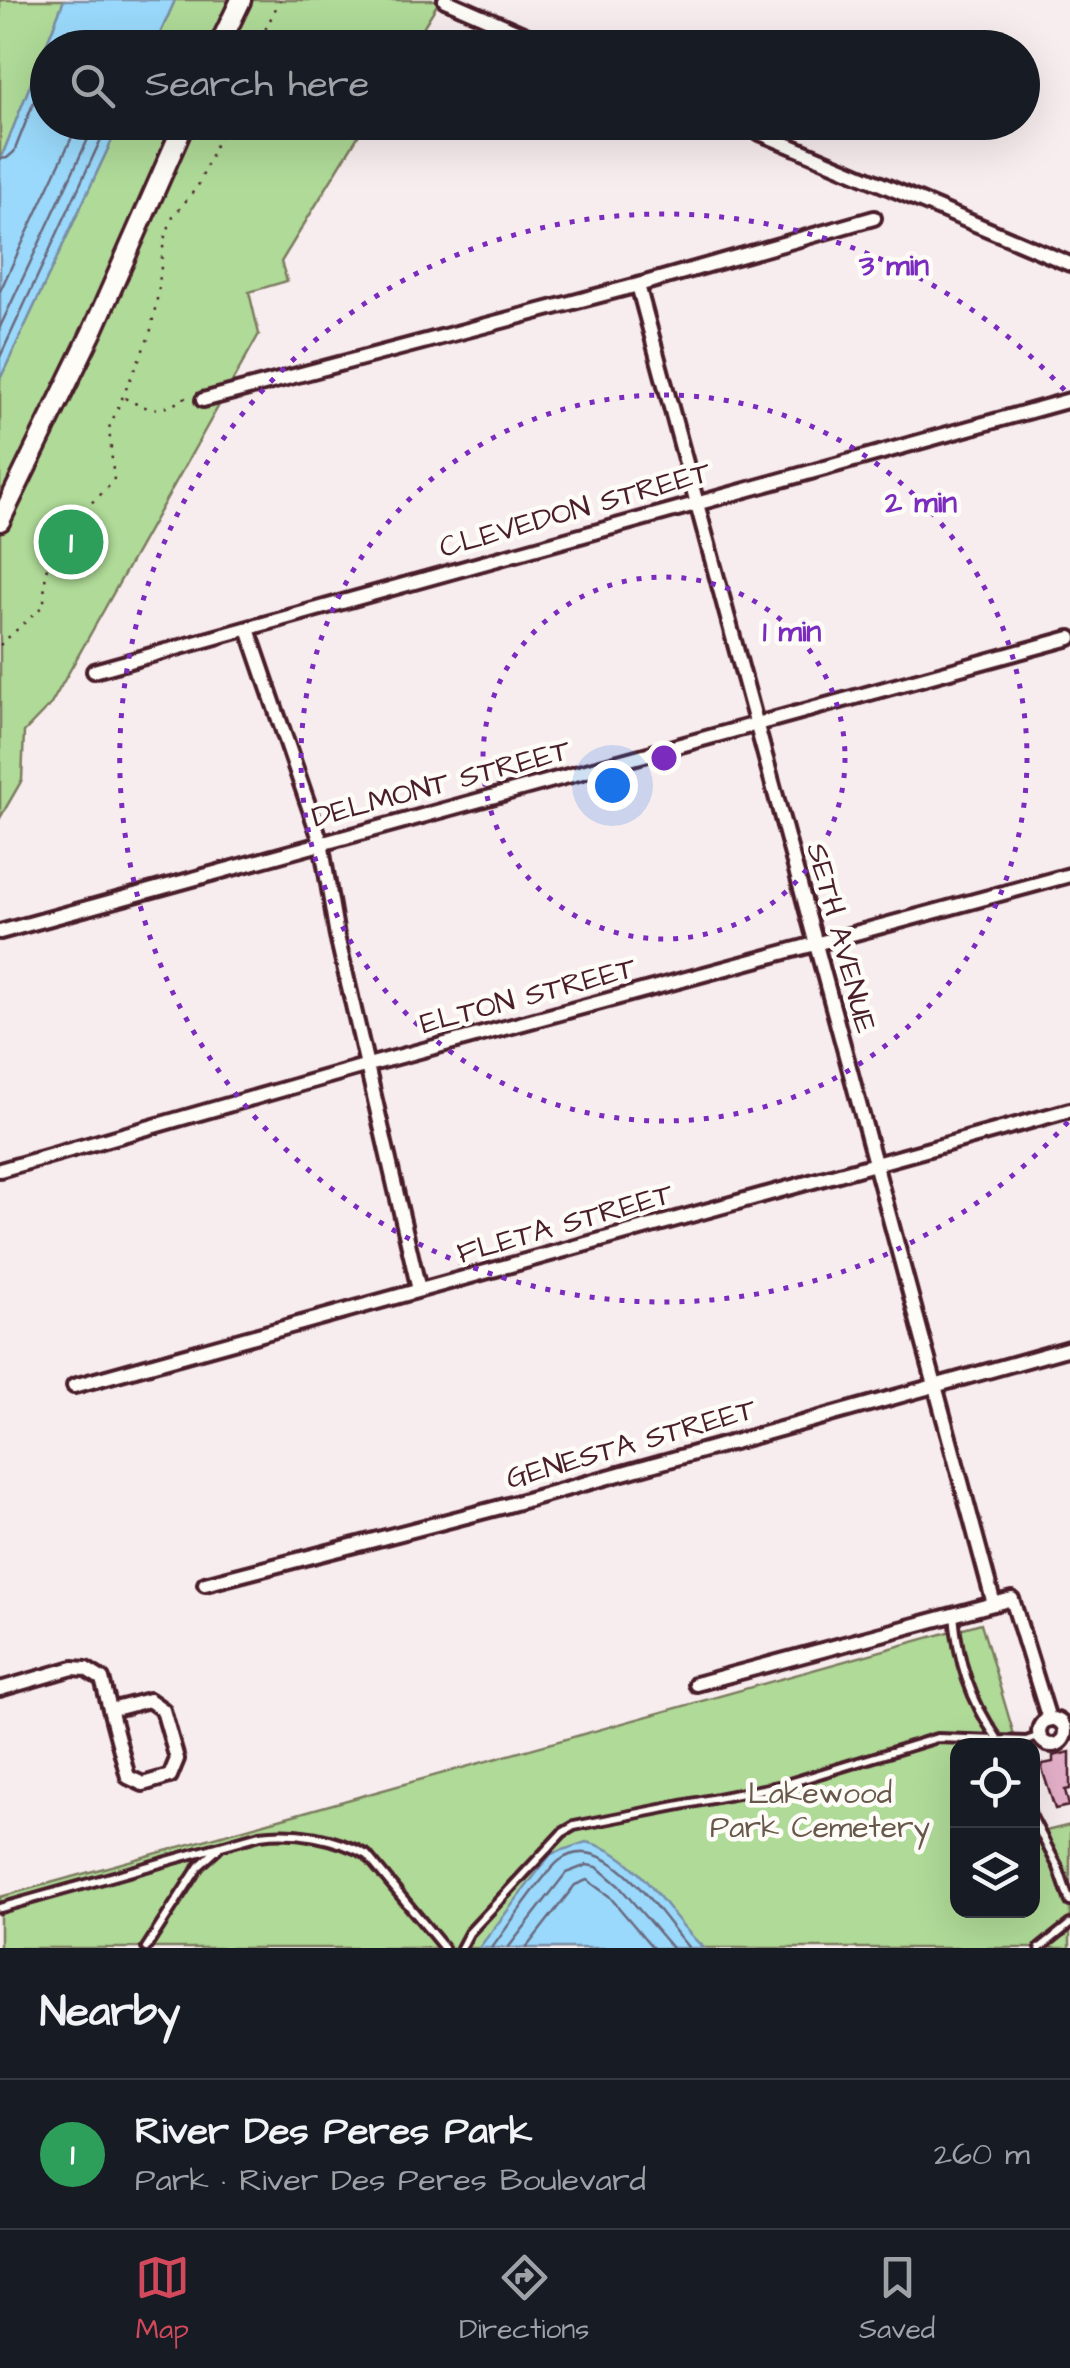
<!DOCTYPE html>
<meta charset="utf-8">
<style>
:root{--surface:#171b24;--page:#20242c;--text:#f1f3f6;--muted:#9ea1a6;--line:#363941;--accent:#d1495b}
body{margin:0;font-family:"Architects Daughter",sans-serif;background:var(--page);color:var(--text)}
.controls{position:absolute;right:30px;bottom:30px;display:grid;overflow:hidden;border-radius:20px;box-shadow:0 10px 40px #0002}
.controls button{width:90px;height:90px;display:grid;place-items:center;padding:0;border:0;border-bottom:2px solid var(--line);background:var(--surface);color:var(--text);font:50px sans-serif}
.you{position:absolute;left:612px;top:785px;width:35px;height:35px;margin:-25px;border:8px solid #fff;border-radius:50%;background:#1a73e8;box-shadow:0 0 0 15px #1a73e833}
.badge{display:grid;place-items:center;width:65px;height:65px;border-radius:50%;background:var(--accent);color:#fff;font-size:32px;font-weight:700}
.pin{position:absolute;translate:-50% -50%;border:5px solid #fff;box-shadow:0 2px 10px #0006}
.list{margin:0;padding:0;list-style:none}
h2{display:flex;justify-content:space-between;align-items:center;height:130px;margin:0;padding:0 40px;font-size:42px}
h2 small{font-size:32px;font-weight:400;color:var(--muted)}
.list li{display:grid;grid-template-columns:65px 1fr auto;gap:30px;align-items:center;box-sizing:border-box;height:150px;padding:0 40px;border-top:2px solid var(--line)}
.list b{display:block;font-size:38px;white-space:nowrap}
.list p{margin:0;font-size:32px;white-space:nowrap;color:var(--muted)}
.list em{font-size:32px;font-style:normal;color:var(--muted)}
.icon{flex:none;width:55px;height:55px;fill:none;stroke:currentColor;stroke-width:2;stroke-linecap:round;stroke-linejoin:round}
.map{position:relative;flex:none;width:1070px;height:1948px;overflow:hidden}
.search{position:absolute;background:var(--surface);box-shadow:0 10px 40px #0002;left:30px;right:30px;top:30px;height:110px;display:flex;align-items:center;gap:25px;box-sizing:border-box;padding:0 35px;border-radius:55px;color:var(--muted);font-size:38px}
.sheet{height:280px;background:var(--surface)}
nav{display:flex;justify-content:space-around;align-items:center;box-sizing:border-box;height:140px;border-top:2px solid var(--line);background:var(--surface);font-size:28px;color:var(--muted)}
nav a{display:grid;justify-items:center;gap:5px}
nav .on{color:var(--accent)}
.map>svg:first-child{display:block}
</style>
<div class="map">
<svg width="1070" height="1948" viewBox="0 0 1070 1948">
<rect width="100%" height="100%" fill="#f8edee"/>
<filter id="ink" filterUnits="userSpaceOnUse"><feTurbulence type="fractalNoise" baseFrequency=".01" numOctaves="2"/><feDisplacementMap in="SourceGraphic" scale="20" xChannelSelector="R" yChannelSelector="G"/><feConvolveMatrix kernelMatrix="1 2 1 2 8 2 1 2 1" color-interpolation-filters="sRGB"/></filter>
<g filter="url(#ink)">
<path fill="#afda97" stroke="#7c7c61" stroke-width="2.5" d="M0,0H64L0,161Z
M175,0H440L411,47L154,48Z
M120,123H366L281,262L287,281L249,292L259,334L51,704L24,732L22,780L0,818V379Z
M981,1623L1017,1745L958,1746V1910H1032L1033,1800L1042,1832L1070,1825V1948H0V1897Z"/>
<path fill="#9ad9fb" stroke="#7a8fa8" stroke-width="2.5" d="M64,0H175L154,47L48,48V122L120,123L0,379V161Z
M586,1842C641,1853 665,1914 704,1948H479L551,1854Z"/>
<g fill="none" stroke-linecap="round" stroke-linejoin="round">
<path stroke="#6a697e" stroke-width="2.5" d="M0,159L7,158L14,152L48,66
M0,291L79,122
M0,327L96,122
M0,357L109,122
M492,1948C507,1928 542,1875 559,1861C607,1825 662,1918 689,1948
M508,1948L566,1873L587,1865L597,1867L619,1886L672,1948
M526,1948L575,1885L587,1880L609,1896L653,1948"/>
</g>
<path fill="#e4afc9" stroke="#4a1f2b" stroke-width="2.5" d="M1070,1752V1789L1065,1790L1069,1806L1055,1809L1042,1769L1043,1764L1053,1762V1756Z"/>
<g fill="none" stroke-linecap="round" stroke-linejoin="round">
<g stroke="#4a1f2b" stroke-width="14">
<path id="lane" d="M954,1615C958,1661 970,1700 997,1738
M1032,1817L1058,1867L1070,1902
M0,1908L260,1835C295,1830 336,1838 367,1855L444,1948
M146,1948L199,1866L218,1849
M461,1948L469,1933L562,1833L574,1826L783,1785L937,1738L1026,1741L1040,1736
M1040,1948L1070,1924"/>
</g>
<g stroke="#4a1f2b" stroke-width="20">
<path id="street" d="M445,0L555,48
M734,122L1070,264
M638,285L994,1604
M203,400L638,285L874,218
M248,629L321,842L337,936L419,1290
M94,671L1070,400
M0,932L1070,638
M0,1170L368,1065L1070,875
M74,1386L1070,1110
M205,1584L501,1507L1070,1348
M696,1684L1012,1599L1049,1719
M0,1689L73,1668L86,1669L102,1679L128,1777L143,1784L170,1776L177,1759L163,1710L149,1700L111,1710
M1039 1732a13 13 0 1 1 26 0a13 13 0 1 1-26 0Z"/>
</g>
<g stroke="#4a1f2b" stroke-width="25">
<path id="secondary" d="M218,48L241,0
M0,521L94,328L185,122"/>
</g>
<path stroke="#4a1f2b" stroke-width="2.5" stroke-dasharray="2.5 8" stroke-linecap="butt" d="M256,48L280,0
M125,398C151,413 165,412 189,395
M0,645L44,605C45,527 65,532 114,481L109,428L150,334L158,294L164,239L173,217L198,186L225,122"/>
<use href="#lane" stroke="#fdfcf7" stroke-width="6"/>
<use href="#street" stroke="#fdfcf7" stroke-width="12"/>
<use href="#secondary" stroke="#fdfcf7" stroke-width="18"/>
</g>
</g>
<g fill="none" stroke="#7b2cbf" stroke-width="5" stroke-dasharray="5 10">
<circle cx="664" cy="758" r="181"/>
<circle cx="664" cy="758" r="363"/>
<path d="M1068 1122A544 544 0 1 1 1068 394"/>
</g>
<g text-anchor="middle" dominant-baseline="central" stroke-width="9" stroke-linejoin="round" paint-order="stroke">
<g font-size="30" fill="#4a1f2b" stroke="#fdfcf7">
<text transform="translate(575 510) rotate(-16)">CLEVEDON STREET</text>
<text transform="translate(441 784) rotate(-15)">DELMONT STREET</text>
<text transform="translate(841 938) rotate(75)">SETH AVENUE</text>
<text transform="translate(528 996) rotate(-15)">ELTON STREET</text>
<text transform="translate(565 1224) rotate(-16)">FLETA STREET</text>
<text transform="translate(631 1444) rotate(-16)">GENESTA STREET</text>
</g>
<g font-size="30" fill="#68574b" stroke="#fdfcf7">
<text x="820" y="1794">Lakewood<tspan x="820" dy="34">Park Cemetery</tspan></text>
</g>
</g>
<circle cx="664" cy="758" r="15" fill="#7b2cbf" stroke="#fdfcf7" stroke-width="5"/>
<g font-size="30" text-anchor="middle" font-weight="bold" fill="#7b2cbf" stroke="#fdfcf7" stroke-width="9" stroke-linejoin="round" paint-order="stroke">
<text x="894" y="275">3 min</text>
<text x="921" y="512">2 min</text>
<text x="792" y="641">1 min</text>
</g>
</svg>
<div class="controls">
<button><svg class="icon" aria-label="locate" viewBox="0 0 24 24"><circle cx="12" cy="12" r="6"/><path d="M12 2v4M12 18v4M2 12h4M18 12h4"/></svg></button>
<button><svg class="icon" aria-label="layers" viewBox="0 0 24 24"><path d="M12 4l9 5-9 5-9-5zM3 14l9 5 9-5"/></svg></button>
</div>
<div class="you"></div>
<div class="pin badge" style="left:71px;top:542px;background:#2e9e5b">1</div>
<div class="search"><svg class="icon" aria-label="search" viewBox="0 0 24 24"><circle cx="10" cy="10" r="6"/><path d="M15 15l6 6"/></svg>Search here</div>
</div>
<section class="sheet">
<h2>Nearby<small></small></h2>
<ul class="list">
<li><span class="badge" style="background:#2e9e5b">1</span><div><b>River Des Peres Park</b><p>Park · River Des Peres Boulevard</p></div><em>260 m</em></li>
</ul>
</section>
<nav>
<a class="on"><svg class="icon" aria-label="map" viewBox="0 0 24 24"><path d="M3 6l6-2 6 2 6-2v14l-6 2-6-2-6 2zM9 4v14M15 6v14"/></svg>Map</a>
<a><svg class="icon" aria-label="directions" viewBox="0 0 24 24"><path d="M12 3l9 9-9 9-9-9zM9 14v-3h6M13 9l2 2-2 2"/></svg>Directions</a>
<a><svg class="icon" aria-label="saved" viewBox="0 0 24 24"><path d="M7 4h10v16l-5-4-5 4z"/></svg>Saved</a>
</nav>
